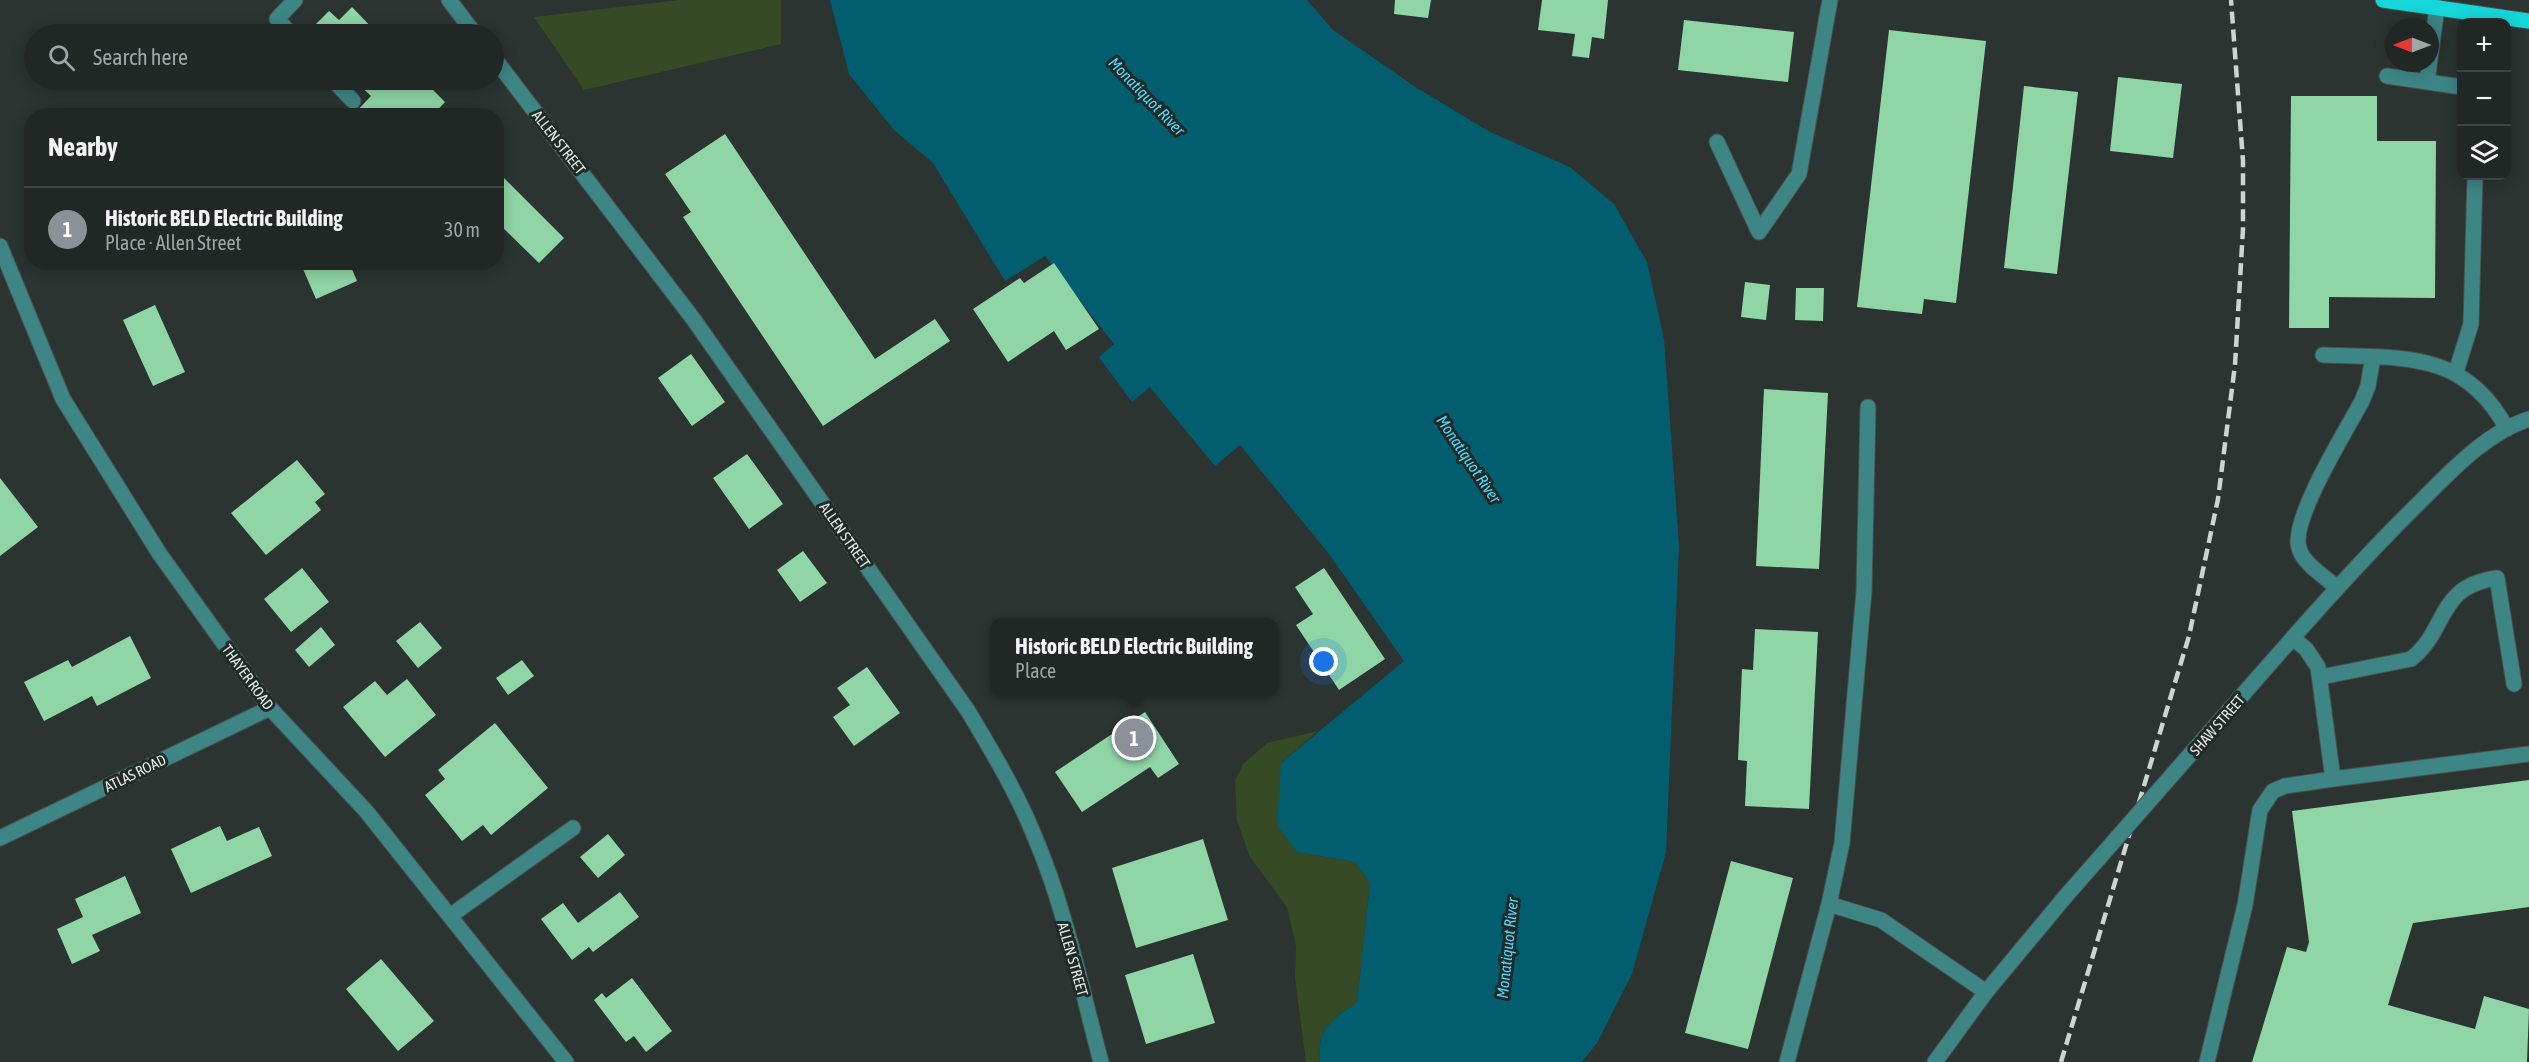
<!DOCTYPE html>
<meta charset="utf-8">
<style>
:root{--surface:#202725;--page:#282f2d;--text:#f1f3f6;--muted:#a2a5a7;--line:#3d4442;--accent:#8c9099}
body{margin:0;font-family:"Asap Condensed",sans-serif;background:var(--page);color:var(--text)}
.controls{position:absolute;right:18px;top:18px;display:grid;overflow:hidden;border-radius:12px;box-shadow:0 3px 15px #0003}
.controls button{width:54px;height:54px;display:grid;place-items:center;padding:0;border:0;border-bottom:2px solid var(--line);background:var(--surface);color:var(--text);font:30px sans-serif}
.compass{position:absolute;left:2385px;top:18px;width:54px;height:54px;border-radius:50%;background:var(--surface);box-shadow:0 3px 15px #0003;rotate:270deg}
.you{position:absolute;left:1324px;top:662px;width:21px;height:21px;margin:-15px;border:4px solid #fff;border-radius:50%;background:#1a73e8;box-shadow:0 0 0 9px #1a73e833}
.badge{display:grid;place-items:center;width:39px;height:39px;border-radius:50%;background:var(--accent);color:#fff;font-size:20px;font-weight:700}
.pin{position:absolute;translate:-50% -50%;border:3px solid #fff;box-shadow:0 2px 6px #0006}
.popup{position:absolute;left:990px;top:618px;width:288px;height:78px;box-sizing:border-box;display:grid;place-content:center;border-radius:12px;background:var(--surface);filter:drop-shadow(0 2px 4px #0005);font-size:20px;white-space:nowrap;color:var(--muted)}
.popup b{font-size:22px;color:var(--text)}
.popup::after{content:'';position:absolute;left:50%;top:100%;margin-left:-12px;border:12px solid transparent;border-top-color:var(--surface)}
.list{margin:0;padding:0;list-style:none}
h2{display:flex;justify-content:space-between;align-items:center;height:78px;margin:0;padding:0 24px;font-size:26px}
h2 small{font-size:20px;font-weight:400;color:var(--muted)}
.list li{display:grid;grid-template-columns:39px 1fr auto;gap:18px;align-items:center;box-sizing:border-box;height:84px;padding:0 24px;border-top:2px solid var(--line)}
.list b{display:block;font-size:22px;white-space:nowrap}
.list p{margin:0;font-size:20px;white-space:nowrap;color:var(--muted)}
.list em{font-size:20px;font-style:normal;color:var(--muted)}
.icon{flex:none;width:33px;height:33px;fill:none;stroke:currentColor;stroke-width:2;stroke-linecap:round;stroke-linejoin:round}
.map{position:relative;flex:none;width:2529px;height:1062px;overflow:hidden}
.search{position:absolute;background:var(--surface);box-shadow:0 3px 15px #0003;left:24px;top:24px;width:480px;height:66px;display:flex;align-items:center;gap:15px;box-sizing:border-box;padding:0 21px;border-radius:33px;color:var(--muted);font-size:22px}
.panel{position:absolute;background:var(--surface);box-shadow:0 3px 15px #0003;left:24px;top:108px;width:480px;height:162px;border-radius:24px}
.map>svg:first-child{display:block}
</style>
<div class="map">
<svg width="2529" height="1062" viewBox="0 0 2529 1062">
<rect width="100%" height="100%" fill="#2b3431"/>
<path fill="#364a26" d="M679,0H781V44L584,90L534,17Z
M1318,731L1281,763L1297,852L1355,862L1370,883L1357,1002C1331,1021 1317,1027 1320,1062H1306L1295,978L1296,946L1287,907L1250,857L1237,821L1235,781L1243,764L1267,743Z"/>
<path fill="#025d6f" d="M830,0H1307L1333,30L1417,88L1490,132L1570,167L1614,204L1647,262L1664,339L1679,545L1666,852L1632,974L1597,1043L1582,1062H1320C1317,1027 1331,1021 1357,1002L1370,883L1355,862L1297,852L1277,825L1281,763L1404,661L1329,554L1240,445L1215,466L1150,387L1132,402L1099,357L1114,344L1045,256L1005,281L933,163L894,130L849,74Z"/>
<path fill="#8fd5a5" d="M1395,0H1431L1428,18L1394,14Z
M1542,0H1608L1604,39L1592,37L1589,58L1572,56L1575,34L1538,30Z
M352,7L378,34H312L309,31L329,11L339,20Z
M1684,20L1794,32L1788,82L1678,70Z
M1889,30L1986,41L1956,303L1924,299L1922,314L1857,307Z
M2118,77L2182,84L2173,158L2110,151Z
M354,80H423L445,102L432,116H352L371,96Z
M2024,86L2078,92L2057,274L2004,268Z
M2291,96H2377V141H2436L2435,298L2329,297V328H2289Z
M725,134L875,359L935,319L950,341L823,426L683,217L691,212L665,174Z
M496,170L564,238L539,263L496,221Z
M300,262H349L357,281L316,299Z
M1054,263L1099,329L1066,350L1054,331L1008,362L973,309L1020,278L1024,283Z
M1745,282L1770,285L1766,320L1741,317Z
M1796,288H1824L1823,321L1795,320Z
M155,305L185,372L153,386L123,320Z
M691,354L725,402L692,426L658,378Z
M1764,389L1828,393L1819,569L1756,566Z
M747,454L783,504L749,529L713,478Z
M297,460L325,494L315,502L321,510L266,555L231,513Z
M0,478L38,527L0,556Z
M803,551L827,583L800,602L777,570Z
M302,568L329,602L291,632L264,599Z
M1324,568L1385,659L1339,690L1296,625L1313,614L1295,587Z
M420,622L442,648L418,668L396,641Z
M321,627L335,645L309,667L295,650Z
M1755,629L1818,632L1809,809L1745,806L1747,761L1738,760L1742,669L1753,670Z
M130,636L151,678L97,706L92,696L44,721L24,682L68,660L72,667Z
M522,660L534,676L508,695L496,678Z
M867,667L900,713L854,746L833,717L850,705L837,688Z
M407,679L436,715L385,757L343,707L375,681L387,695Z
M1145,712L1179,764L1158,778L1150,767L1082,812L1055,772Z
M495,723L548,788L491,835L483,825L462,841L425,795L445,779L438,770Z
M2529,780V907L2413,923L2388,1005L2475,1029L2484,996L2529,1009L2527,1062H2252L2287,947L2306,952L2309,942L2292,811Z
M220,826L227,841L259,827L272,856L191,893L171,849Z
M608,834L625,855L598,878L580,857Z
M1203,839L1228,920L1136,948L1112,868Z
M1731,861L1793,878L1748,1049L1685,1033Z
M125,876L141,913L92,935L100,951L72,964L57,929L83,917L75,899Z
M620,892L639,917L593,952L589,947L572,960L541,919L563,903L578,923Z
M1193,954L1215,1023L1146,1044L1125,975Z
M381,959L434,1021L398,1051L346,989Z
M632,978L672,1031L646,1052L634,1036L626,1042L594,1000L602,993L606,998Z"/>
<g fill="none" stroke-linecap="round" stroke-linejoin="round">
<g stroke="#49514e" stroke-width="17">
<path id="minor" d="M449,0L475,34
M291,34L277,19L295,0
M494,58L694,320L968,711C992,751 1016,791 1034,835C1065,907 1081,987 1101,1062
M2387,76L2462,87
M333,80L353,101
M2427,82L2437,7
M1717,142L1759,232L1799,174L1830,0
M0,246L63,399L159,553L270,708L366,811L566,1062
M2323,355C2402,358 2465,350 2507,429
M2456,372L2471,324L2475,176
M2337,588C2326,577 2303,564 2299,548C2290,520 2347,429 2362,401L2368,386L2373,357
M2293,638L2306,649L2318,667L2333,779
M2321,677L2411,659C2449,629 2436,586 2497,578L2514,684
M2209,733C2279,654 2348,572 2424,498C2454,468 2488,432 2529,419
M0,838L270,708
M1829,904L1881,920L1986,992
M450,916L573,828
M1787,1062L1829,904L1842,843L1864,591L1868,407
M1935,1062L1986,992L2065,897
M2207,1062L2245,905L2260,810L2273,791L2285,786L2333,779L2529,754"/>
</g>
<g stroke="#49514e" stroke-width="17">
<path id="major" d="M2383,0L2529,21"/>
</g>
<use href="#minor" stroke="#3e8586" stroke-width="15"/>
<use href="#major" stroke="#15d7da" stroke-width="15"/>
<path stroke="#cdd4d2" stroke-width="4.5" stroke-dasharray="12 6" stroke-linecap="butt" d="M2061,1062L2189,636L2218,499L2235,365L2243,229V161L2231,0"/>
<g stroke="#49514e" stroke-width="17" stroke-linecap="butt">
<path id="minor-bridge" d="M2065,897L2209,733"/>
</g>
<use href="#minor-bridge" stroke="#3e8586" stroke-width="15"/>
</g>
<g text-anchor="middle" dominant-baseline="central" stroke-width="6" stroke-linejoin="round" paint-order="stroke">
<g font-size="15" fill="#e4ebe9" stroke="#212a27">
<text transform="translate(559 142) rotate(52)">ALLEN STREET</text>
<text transform="translate(845 535) rotate(55)">ALLEN STREET</text>
<text transform="translate(248 677) rotate(54)">THAYER ROAD</text>
<text transform="translate(2217 725) rotate(-49)">SHAW STREET</text>
<text transform="translate(135 773) rotate(-26)">ATLAS ROAD</text>
<text transform="translate(1073 959) rotate(74)">ALLEN STREET</text>
</g>
<g font-size="16" font-style="italic" fill="#4cdafd" stroke="#212a27">
<text transform="translate(1147 96) rotate(46)">Monatiquot River</text>
<text transform="translate(1469 459) rotate(56)">Monatiquot River</text>
<text transform="translate(1507 948) rotate(-84)">Monatiquot River</text>
</g>
</g>
</svg>
<div class="controls">
<button>+</button>
<button>−</button>
<button><svg class="icon" aria-label="layers" viewBox="0 0 24 24"><path d="M12 4l9 5-9 5-9-5zM3 14l9 5 9-5"/></svg></button>
</div>
<svg class="compass" viewBox="-18 -18 36 36"><path d="M0-13l5 13h-10z" fill="#e53935"/><path d="M0 13l5-13h-10z" fill="#a2a5a7"/></svg>
<div class="you"></div>
<div class="pin badge" style="left:1134px;top:738px">1</div>
<div class="popup"><b>Historic BELD Electric Building</b>Place</div>
<div class="search"><svg class="icon" aria-label="search" viewBox="0 0 24 24"><circle cx="10" cy="10" r="6"/><path d="M15 15l6 6"/></svg>Search here</div>
<section class="panel">
<h2>Nearby<small></small></h2>
<ul class="list">
<li><span class="badge">1</span><div><b>Historic BELD Electric Building</b><p>Place · Allen Street</p></div><em>30 m</em></li>
</ul>
</section>
</div>
